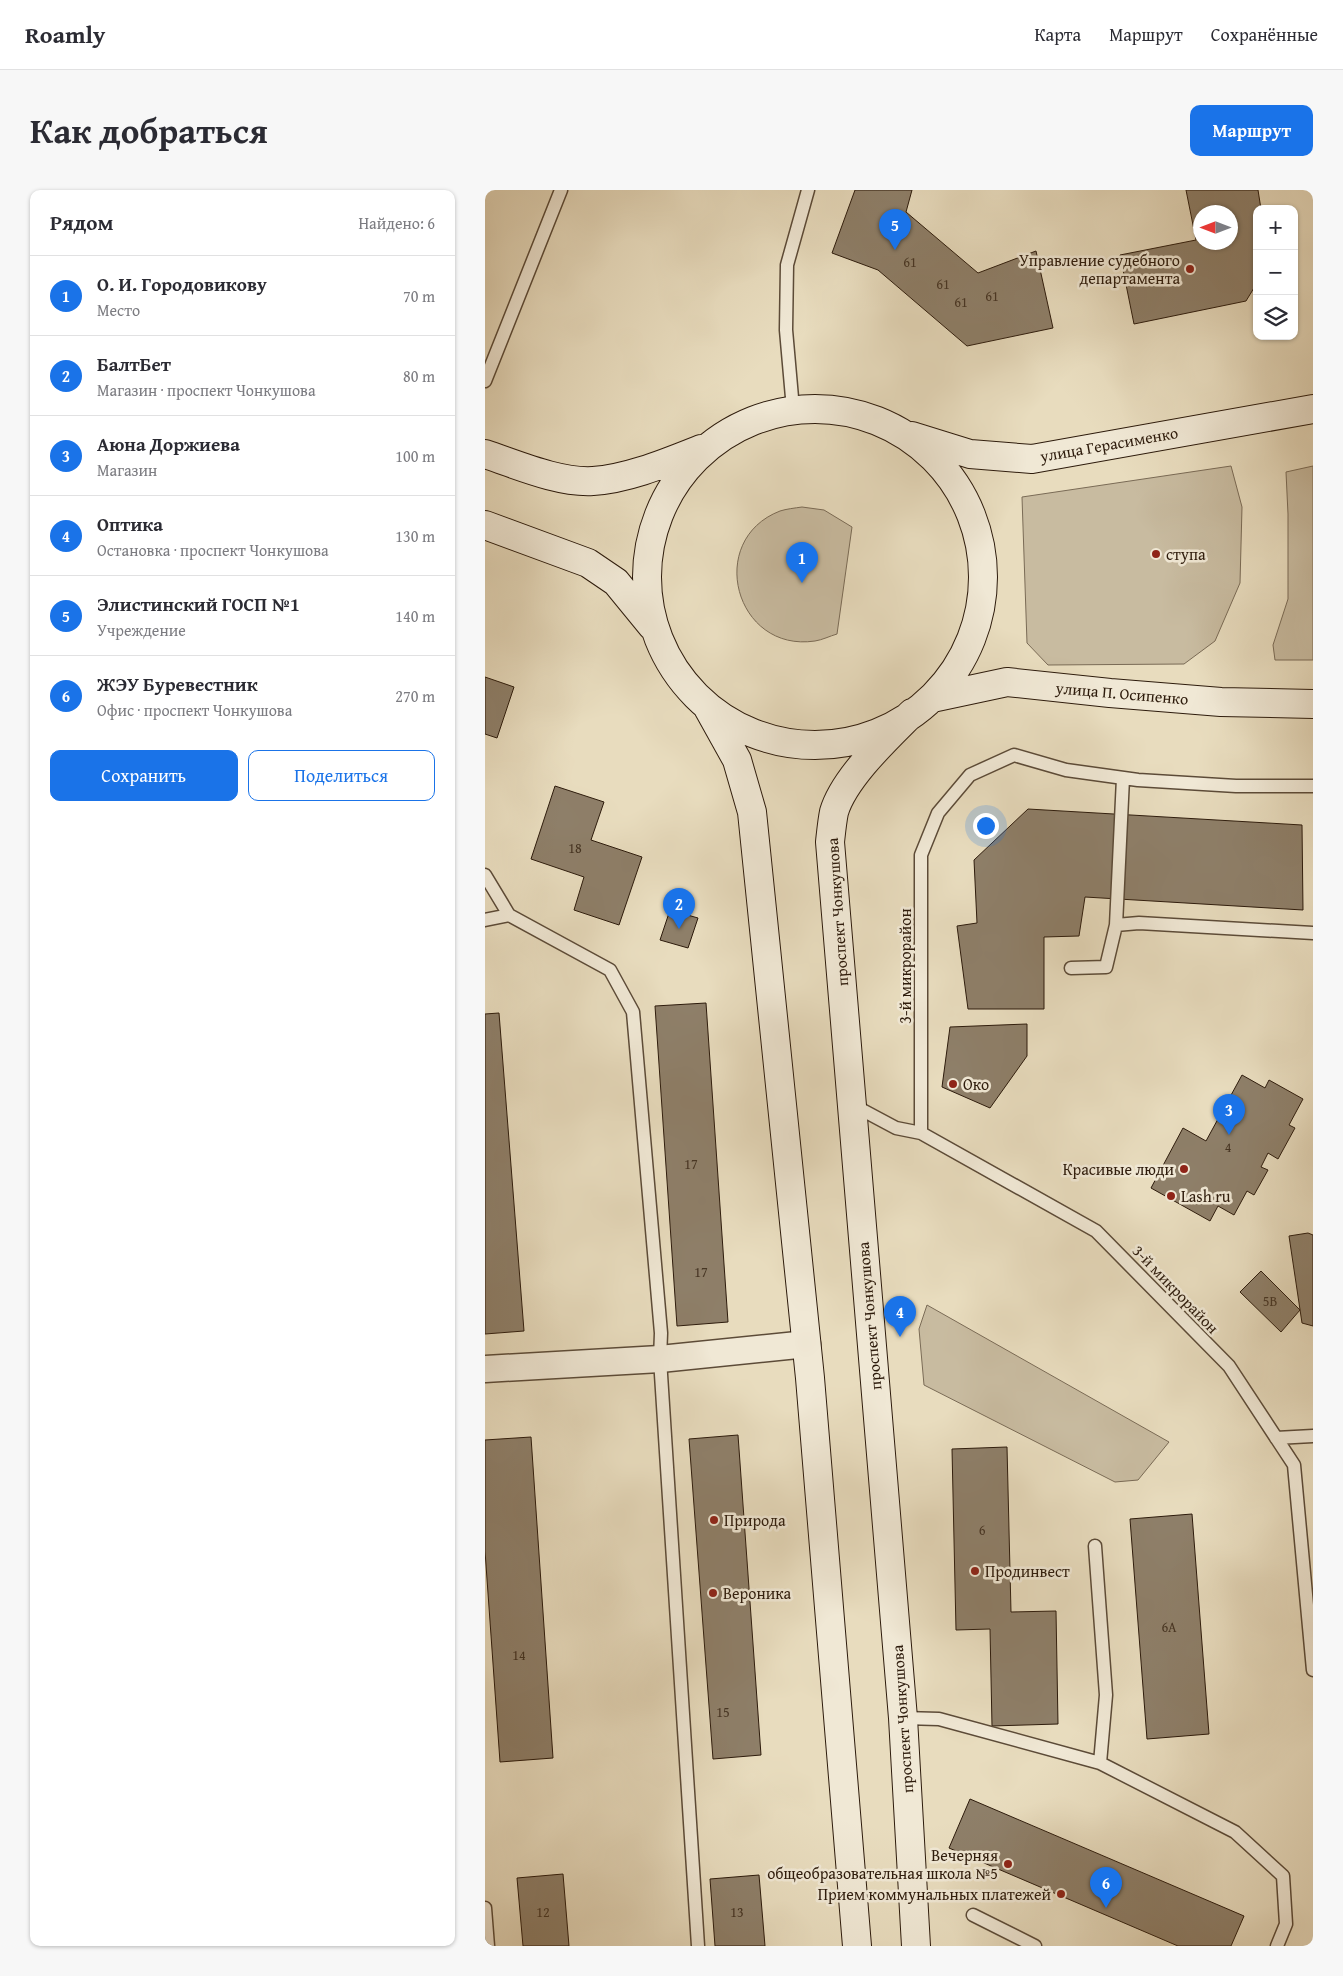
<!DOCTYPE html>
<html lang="ru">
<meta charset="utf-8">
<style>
:root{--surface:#fff;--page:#f7f7f7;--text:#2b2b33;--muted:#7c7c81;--line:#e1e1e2;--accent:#1a73e8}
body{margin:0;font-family:"Gentium Book Plus",serif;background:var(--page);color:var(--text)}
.controls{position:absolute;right:15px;top:15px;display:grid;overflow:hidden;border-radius:10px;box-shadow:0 1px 4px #0004}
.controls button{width:45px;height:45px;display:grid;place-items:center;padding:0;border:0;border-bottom:1px solid var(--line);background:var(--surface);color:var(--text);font:25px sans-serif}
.compass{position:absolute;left:708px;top:15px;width:45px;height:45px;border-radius:50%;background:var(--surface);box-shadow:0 1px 4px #0004;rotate:270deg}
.you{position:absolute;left:500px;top:635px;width:18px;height:18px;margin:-12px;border:4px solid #fff;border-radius:50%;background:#1a73e8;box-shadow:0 0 0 8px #1a73e833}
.badge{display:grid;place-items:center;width:32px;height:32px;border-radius:50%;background:var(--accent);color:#fff;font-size:16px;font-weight:700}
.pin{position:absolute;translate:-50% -41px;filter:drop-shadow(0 1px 2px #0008)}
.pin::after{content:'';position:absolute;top:26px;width:18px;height:15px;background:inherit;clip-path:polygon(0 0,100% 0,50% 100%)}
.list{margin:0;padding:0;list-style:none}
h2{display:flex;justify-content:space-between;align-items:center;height:65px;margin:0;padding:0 20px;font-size:21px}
h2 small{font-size:16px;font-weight:400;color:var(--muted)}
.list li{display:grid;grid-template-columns:32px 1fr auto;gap:15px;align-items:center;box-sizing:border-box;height:80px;padding:0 20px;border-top:1px solid var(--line)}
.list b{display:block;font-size:19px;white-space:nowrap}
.list p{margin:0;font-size:16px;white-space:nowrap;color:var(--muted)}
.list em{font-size:16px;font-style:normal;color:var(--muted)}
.actions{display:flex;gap:10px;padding:15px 20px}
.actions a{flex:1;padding:11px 0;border:1px solid var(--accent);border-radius:10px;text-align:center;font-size:18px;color:var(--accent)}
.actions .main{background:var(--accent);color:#fff}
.icon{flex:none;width:28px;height:28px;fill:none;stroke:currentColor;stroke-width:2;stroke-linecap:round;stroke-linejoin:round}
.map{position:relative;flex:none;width:828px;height:1756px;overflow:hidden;border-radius:10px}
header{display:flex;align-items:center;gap:30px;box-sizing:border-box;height:70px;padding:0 25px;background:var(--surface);border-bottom:1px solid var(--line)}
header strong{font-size:24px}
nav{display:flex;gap:28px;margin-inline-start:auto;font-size:18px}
.intro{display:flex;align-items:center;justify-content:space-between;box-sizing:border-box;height:120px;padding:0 30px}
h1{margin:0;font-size:35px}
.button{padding:12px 22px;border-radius:10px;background:var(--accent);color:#fff;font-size:18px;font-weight:700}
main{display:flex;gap:30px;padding:0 30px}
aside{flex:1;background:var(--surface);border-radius:10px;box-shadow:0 1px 4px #0004}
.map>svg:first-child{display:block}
</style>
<header>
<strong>Roamly</strong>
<nav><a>Карта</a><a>Маршрут</a><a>Сохранённые</a></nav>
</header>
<div class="intro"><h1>Как добраться</h1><a class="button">Маршрут</a></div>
<main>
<aside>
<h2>Рядом<small>Найдено: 6</small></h2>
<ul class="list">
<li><span class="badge">1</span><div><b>О. И. Городовикову</b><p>Место</p></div><em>70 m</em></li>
<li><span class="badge">2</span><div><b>БалтБет</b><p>Магазин · проспект Чонкушова</p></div><em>80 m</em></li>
<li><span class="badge">3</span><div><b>Аюна Доржиева</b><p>Магазин</p></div><em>100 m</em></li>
<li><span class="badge">4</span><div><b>Оптика</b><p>Остановка · проспект Чонкушова</p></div><em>130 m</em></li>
<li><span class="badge">5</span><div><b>Элистинский ГОСП №1</b><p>Учреждение</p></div><em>140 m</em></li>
<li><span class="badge">6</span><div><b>ЖЭУ Буревестник</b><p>Офис · проспект Чонкушова</p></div><em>270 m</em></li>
</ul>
<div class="actions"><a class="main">Сохранить</a><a>Поделиться</a></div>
</aside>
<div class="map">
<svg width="828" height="1756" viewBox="0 0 828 1756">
<rect width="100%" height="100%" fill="#e8dcbe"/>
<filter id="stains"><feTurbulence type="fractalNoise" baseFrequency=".004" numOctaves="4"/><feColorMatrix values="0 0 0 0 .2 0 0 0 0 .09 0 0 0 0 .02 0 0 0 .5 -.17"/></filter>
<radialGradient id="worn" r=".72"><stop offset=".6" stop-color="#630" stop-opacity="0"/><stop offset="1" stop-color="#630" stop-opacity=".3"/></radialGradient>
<path fill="#c8bba0" stroke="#7a6b56" d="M746,276L757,317L755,393L730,451L699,474L563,475L542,453L537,307Z
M828,276V470H790L788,455L803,409V324L801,282Z
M317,317L339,320L367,337L352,444C345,446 337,450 330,451C250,463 220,350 295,321C301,319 310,318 317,317Z
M442,1115L684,1252L653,1290L630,1292L439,1195L434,1139Z"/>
<path fill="#8e7f69" stroke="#2d1b0c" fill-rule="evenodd" d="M370,0H427L421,22L493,83L551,61L568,138L482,156L393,80L347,63Z
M701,0H773L776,19H772V93L761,111L649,134L635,65L711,50ZM716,22H746V52H716Z
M0,487L29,497L12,548L0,544Z
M70,596L119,612L106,650L157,667L134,735L89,720L99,687L46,669Z
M543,619L817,635L818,720L600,707L594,746L559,747V819H483L472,736L492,733L489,670Z
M185,720L213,728L203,758L175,750Z
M221,813L243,1132L192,1136L170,816Z
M14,823L39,1141L0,1144V824Z
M542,834V866L505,918L457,897L465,837Z
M757,885L780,898L784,890L818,909L804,935L810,938L793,969L783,963L776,977L783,980L769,1005L762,1001L749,1025L733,1016L725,1031L666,998L698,938L721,951Z
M823,1043L828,1045V1136L817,1133L804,1046Z
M776,1081L815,1120L796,1142L755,1102Z
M253,1245L276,1565L228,1569L204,1249Z
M46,1247L68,1568L15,1572L0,1361V1250Z
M522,1257L526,1422L571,1421L573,1534L507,1536L505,1439L471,1440L467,1259Z
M707,1324L724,1544L662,1549L645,1329Z
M485,1609L759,1726L746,1756H693L464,1658Z
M78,1684L84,1756H38L32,1688Z
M274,1685L280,1756H230L225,1689Z"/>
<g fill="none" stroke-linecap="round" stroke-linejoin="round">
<g stroke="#5c4b38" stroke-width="15">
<path id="lane" d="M0,191L76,0
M308,219L301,140L302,75L323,0
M0,685L24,725L125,780L148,822L176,1143L175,1169L213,1756
M0,730L24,725
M631,735L654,733L828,743
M586,778L621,777L631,735L638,588
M366,914L411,938L436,943L611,1041L744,1176L809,1275L828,1480
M436,943V665L453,623L485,585L529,565L581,580L653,590L751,596H828
M791,1248L828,1246
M610,1356L621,1505L615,1573
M418,1528L454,1529L615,1573L750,1642L798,1686L801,1734L792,1756
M0,1718L3,1756
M488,1725L550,1756"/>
</g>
<g stroke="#5c4b38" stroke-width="29">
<path id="street" d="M0,1179L175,1169L322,1154"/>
</g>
<g stroke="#2d1b0c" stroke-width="30">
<path id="secondary" d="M162 387a168 168 0 1 1 336 0a168 168 0 1 1-336 0Z
M427,246L485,264L547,269L828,219
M0,264C33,275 74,293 108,291C143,289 183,272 216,259
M0,335L103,373L131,392L167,436
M447,508L522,492L625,503L736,512L828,514
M223,518L252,570L267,622L325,1188L372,1756
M427,523C402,548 359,588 349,622C347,632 346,643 345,652L418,1528L431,1756"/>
</g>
<use href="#lane" stroke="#f0e8d5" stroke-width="12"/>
<use href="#street" stroke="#f0e8d5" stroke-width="26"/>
<use href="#secondary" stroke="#f0e8d5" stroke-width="28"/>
</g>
<g fill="#8f2418" stroke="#f0e8d5" stroke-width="2">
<circle cx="705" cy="79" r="5"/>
<circle cx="671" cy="364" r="5"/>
<circle cx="468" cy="894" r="5"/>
<circle cx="699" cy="979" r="5"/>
<circle cx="686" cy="1006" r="5"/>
<circle cx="229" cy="1330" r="5"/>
<circle cx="490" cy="1381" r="5"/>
<circle cx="228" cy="1403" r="5"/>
<circle cx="523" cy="1674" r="5"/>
<circle cx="576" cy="1704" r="5"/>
</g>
<g text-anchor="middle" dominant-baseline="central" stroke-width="5" stroke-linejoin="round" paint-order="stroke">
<g font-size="14" fill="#453423">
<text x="425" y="72">61</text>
<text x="458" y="94">61</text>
<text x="507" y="106">61</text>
<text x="476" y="112">61</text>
<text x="90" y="658">18</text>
<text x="743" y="957">4</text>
<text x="206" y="974">17</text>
<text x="216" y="1082">17</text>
<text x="785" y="1111">5В</text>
<text x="497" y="1340">6</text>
<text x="684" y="1437">6А</text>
<text x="34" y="1465">14</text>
<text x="238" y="1522">15</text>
<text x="58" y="1722">12</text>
<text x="252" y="1722">13</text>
</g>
<g font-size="16" fill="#2d1b0c" stroke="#f0e8d5" text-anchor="start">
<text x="695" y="70" text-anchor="end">Управление судебного<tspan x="695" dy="18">департамента</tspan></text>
<text x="681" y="364">ступа</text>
<text x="478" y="894">Око</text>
<text x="689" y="979" text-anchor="end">Красивые люди</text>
<text x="696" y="1006">Lash ru</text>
<text x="239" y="1330">Природа</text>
<text x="500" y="1381">Продинвест</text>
<text x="238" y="1403">Вероника</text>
<text x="513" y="1665" text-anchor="end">Вечерняя<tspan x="513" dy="18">общеобразовательная школа №5</tspan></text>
<text x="566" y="1704" text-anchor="end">Прием коммунальных платежей</text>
</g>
<g font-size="16" fill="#2d1b0c" stroke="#f0e8d5">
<text transform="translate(624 254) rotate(-10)">улица Герасименко</text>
<text transform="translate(637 503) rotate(5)">улица П. Осипенко</text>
<text transform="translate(352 722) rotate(-94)">проспект Чонкушова</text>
<text transform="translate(420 776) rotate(-90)">3-й микрорайон</text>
<text transform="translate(691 1099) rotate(46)">3-й микрорайон</text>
<text transform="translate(384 1126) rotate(-95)">проспект Чонкушова</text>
<text transform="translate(417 1529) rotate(-94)">проспект Чонкушова</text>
</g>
</g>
<rect width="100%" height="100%" filter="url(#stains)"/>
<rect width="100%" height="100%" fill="url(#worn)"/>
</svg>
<div class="controls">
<button>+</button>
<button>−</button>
<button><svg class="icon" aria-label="layers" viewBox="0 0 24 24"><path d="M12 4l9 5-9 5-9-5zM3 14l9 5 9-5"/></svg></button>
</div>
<svg class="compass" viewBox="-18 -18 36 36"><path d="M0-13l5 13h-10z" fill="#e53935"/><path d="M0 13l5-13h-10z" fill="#7c7c81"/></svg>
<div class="you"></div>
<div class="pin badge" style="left:317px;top:393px">1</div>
<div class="pin badge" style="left:194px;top:739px">2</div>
<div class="pin badge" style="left:744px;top:945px">3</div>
<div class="pin badge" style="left:415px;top:1147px">4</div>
<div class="pin badge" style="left:410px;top:60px">5</div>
<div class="pin badge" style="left:621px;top:1718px">6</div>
</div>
</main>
